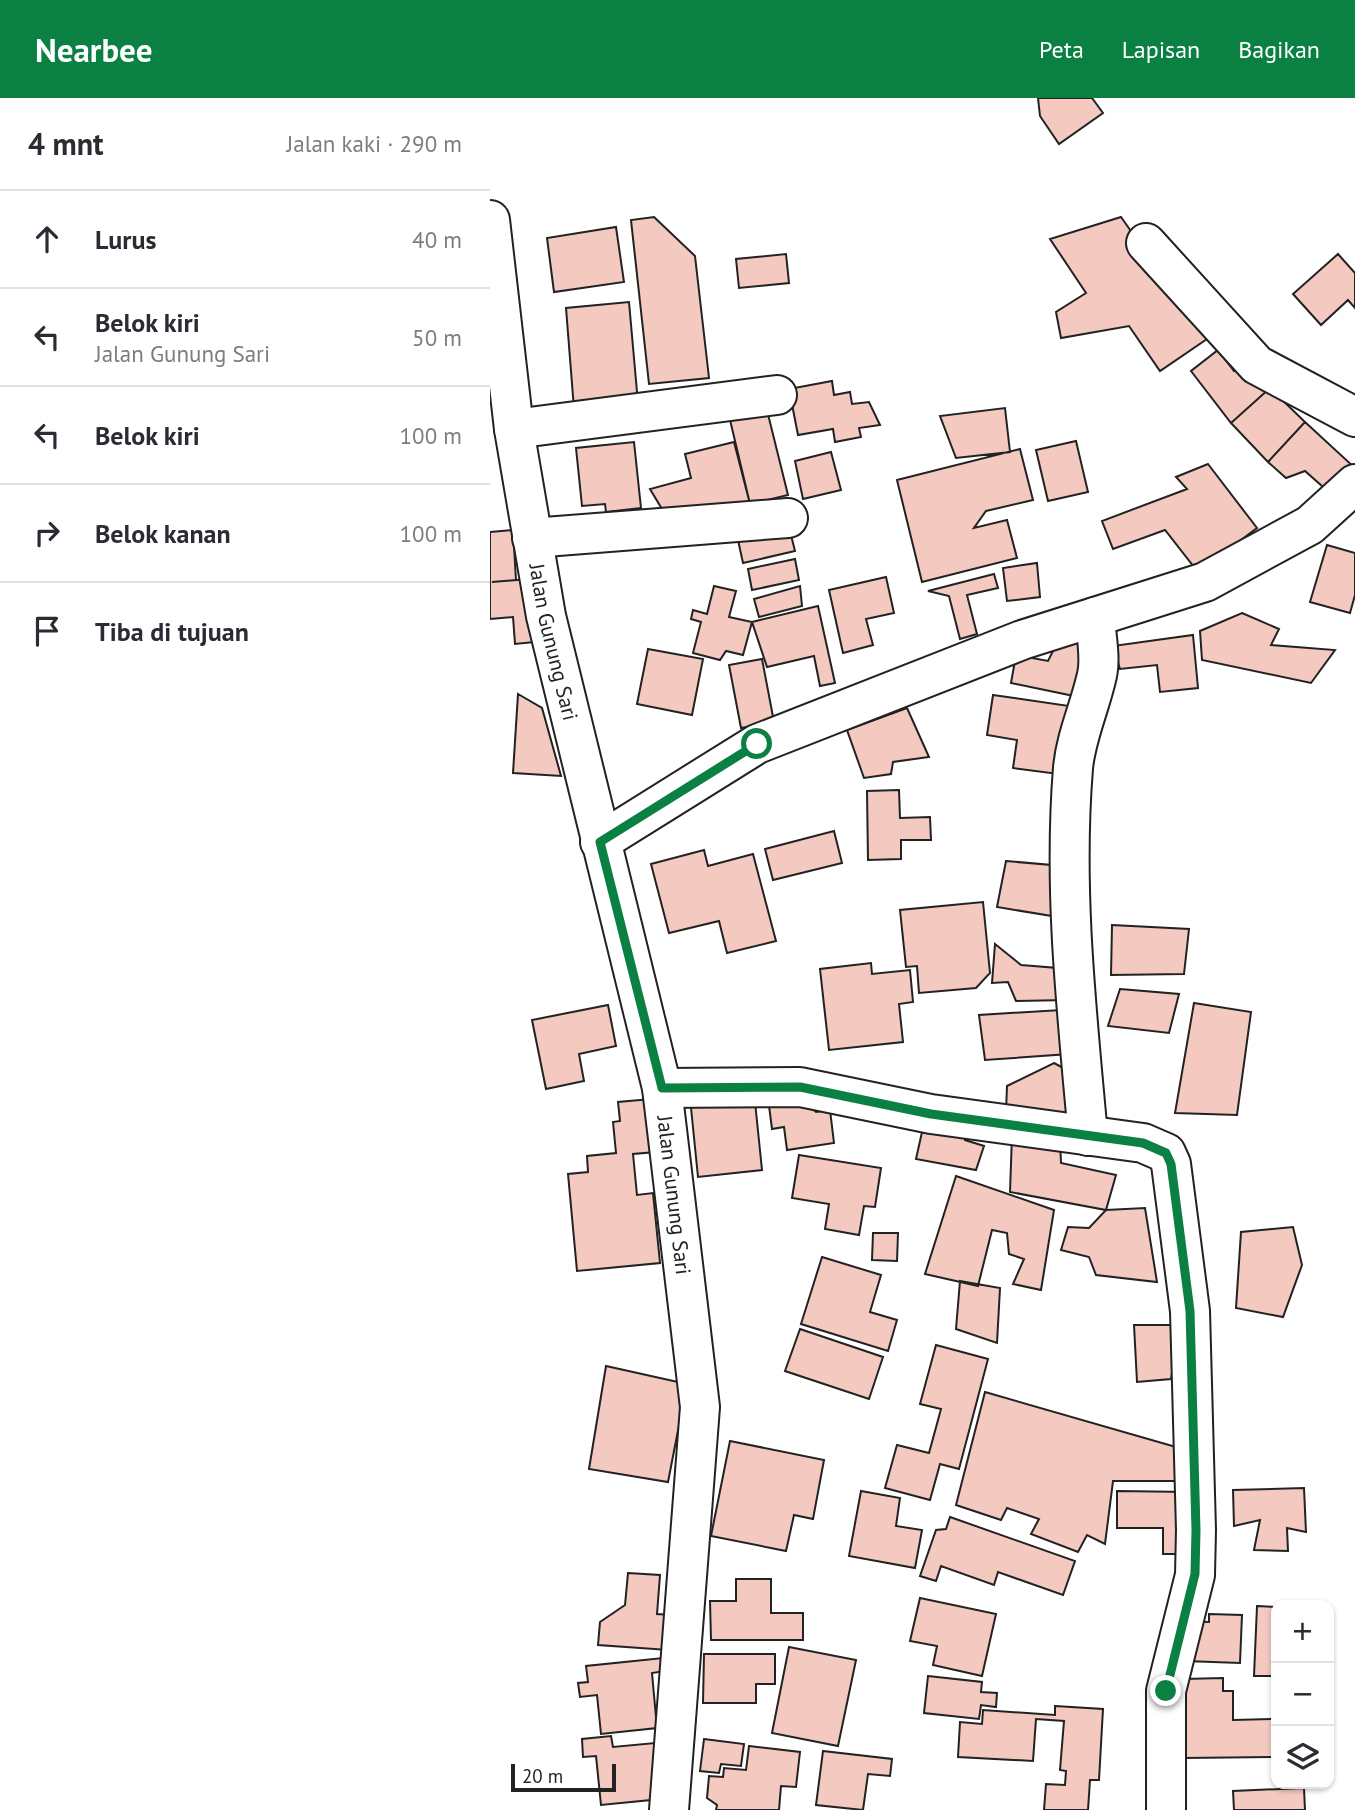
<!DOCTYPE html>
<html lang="id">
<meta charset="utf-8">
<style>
:root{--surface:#fff;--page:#f7f7f7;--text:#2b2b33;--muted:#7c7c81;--line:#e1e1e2;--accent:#0b8043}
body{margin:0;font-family:"PT Sans",sans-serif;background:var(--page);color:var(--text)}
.controls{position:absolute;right:21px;bottom:21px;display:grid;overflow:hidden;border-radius:14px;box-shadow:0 2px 5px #0004}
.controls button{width:63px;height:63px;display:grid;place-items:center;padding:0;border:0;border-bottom:2px solid var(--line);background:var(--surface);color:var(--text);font:35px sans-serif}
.scale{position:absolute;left:21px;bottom:18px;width:105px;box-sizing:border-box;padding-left:7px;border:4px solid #222;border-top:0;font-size:19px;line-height:24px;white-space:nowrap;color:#222;-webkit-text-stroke:5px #fff;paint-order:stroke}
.stop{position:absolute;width:21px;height:21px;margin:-16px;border:5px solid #0b8043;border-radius:50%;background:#fff}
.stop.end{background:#0b8043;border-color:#fff;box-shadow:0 2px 7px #0008}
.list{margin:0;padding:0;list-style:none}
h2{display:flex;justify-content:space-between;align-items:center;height:91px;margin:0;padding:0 28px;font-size:30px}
h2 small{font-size:23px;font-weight:400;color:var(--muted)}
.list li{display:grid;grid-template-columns:46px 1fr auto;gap:21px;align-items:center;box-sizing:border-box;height:98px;padding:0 28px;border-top:2px solid var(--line)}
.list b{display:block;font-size:26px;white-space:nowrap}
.list p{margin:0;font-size:23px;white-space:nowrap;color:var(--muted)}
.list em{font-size:23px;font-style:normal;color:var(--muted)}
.icon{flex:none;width:38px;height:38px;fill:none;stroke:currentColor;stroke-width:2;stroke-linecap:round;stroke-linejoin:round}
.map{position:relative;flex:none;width:865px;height:1712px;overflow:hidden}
header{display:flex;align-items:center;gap:42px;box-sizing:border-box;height:98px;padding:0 35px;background:var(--accent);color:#fff}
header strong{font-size:33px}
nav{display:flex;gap:38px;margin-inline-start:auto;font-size:24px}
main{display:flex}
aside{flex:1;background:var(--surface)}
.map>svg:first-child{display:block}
</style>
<header>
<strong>Nearbee</strong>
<nav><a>Peta</a><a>Lapisan</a><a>Bagikan</a></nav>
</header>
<main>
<aside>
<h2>4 mnt<small>Jalan kaki · 290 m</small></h2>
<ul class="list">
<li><svg class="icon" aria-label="ahead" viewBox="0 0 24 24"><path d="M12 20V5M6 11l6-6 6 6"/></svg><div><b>Lurus</b></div><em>40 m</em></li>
<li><svg class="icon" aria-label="left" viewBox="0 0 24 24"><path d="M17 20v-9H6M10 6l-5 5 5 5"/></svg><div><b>Belok kiri</b><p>Jalan Gunung Sari</p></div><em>50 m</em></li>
<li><svg class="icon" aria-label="left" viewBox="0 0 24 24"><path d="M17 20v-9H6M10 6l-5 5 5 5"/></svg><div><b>Belok kiri</b></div><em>100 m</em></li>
<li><svg class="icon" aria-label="right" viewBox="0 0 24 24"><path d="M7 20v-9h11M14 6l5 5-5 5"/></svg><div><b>Belok kanan</b></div><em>100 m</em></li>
<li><svg class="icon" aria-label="arrive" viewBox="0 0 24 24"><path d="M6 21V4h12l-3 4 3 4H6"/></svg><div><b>Tiba di tujuan</b></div></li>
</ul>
</aside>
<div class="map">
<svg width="865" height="1712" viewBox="0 0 865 1712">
<rect width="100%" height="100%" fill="#fff"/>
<path fill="#f3c9c0" stroke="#222" stroke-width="2" d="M548,0H602L613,15L569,46L550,18Z
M164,119L205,158L219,280L159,286L141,122Z
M631,119L717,241L670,273L639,228L571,240L566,214L596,195L560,141Z
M126,129L134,184L64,194L57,140Z
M296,156L299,185L249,190L246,161Z
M848,156L865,175V210L858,202L831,227L803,196Z
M139,204L148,305L84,311L76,210Z
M728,252L744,273L758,267L780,290L741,325L701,273Z
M342,283L344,297L360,294L362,306L379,304L390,327L369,330L371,339L345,344L343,331L308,337L299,291Z
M780,290L815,324L778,364L741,325Z
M274,300L298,397L260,406L236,305Z
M515,310L520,354L466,360L450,318Z
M815,324L865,370L841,396L815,373L796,380L778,364Z
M586,343L598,394L558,403L546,352Z
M144,344L151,410L116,414L115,406L92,408L86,350Z
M244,344L260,406L181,426L160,391L201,380L195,356Z
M530,351L543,402L496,413L484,430L517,422L527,460L432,484L407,382Z
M341,354L351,392L313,401L305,363Z
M718,366L767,430L708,474L675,432L623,451L612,423L697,391L686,379Z
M299,429L305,453L253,465L248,442Z
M23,432L26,482L2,484L49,480L54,543L25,546L23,519L0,521V434Z
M837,447L865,455V497L860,515L820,504Z
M305,461L309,482L262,492L258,471Z
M547,465L550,499L517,503L513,470Z
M504,476L508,490L477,497L487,536L470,541L459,498L438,493Z
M396,479L404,515L376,521L383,547L353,555L339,492Z
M224,488L246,493L239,519L262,524L253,557L236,553L230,562L203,555L211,524L201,521L203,512L217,516Z
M310,488L312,508L269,519L264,501Z
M328,508L345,585L330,588L324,558L277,569L262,524Z
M752,515L789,531L781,547L845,552L821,585L712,562L710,533Z
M703,537L708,590L670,594L667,567L630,571L623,548Z
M569,541L595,546L584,598L521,585L526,557L558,563Z
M158,551L213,561L202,617L147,606Z
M272,561L284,624L251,630L239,567Z
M28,596L52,610L71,678L23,675Z
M503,597L586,609L576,677L523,670L527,642L497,637Z
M417,610L439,659L403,664L401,676L374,680L357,632Z
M409,692L410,720L440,719L441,742H411V761L378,762L377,693Z
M344,733L352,765L283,782L275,751Z
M214,752L218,768L263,756L286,843L237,855L229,823L179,835L161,766Z
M516,763L573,768L568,819L507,809Z
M493,804L500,875L486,890L429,895L427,868L416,869L410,812Z
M622,827L699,831L694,876L621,877Z
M505,846L531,867L580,871L579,902L526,903L518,884L502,885Z
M381,865L382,876L420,872L423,904L409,906L413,944L339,952L330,871Z
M630,891L689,896L679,935L618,928Z
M704,905L761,914L747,1017L685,1015Z
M118,907L126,948L89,956L94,983L56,991L42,922Z
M571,912L579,956L495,962L489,917Z
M564,965L590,979L572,1023L516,1014L517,988Z
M264,994L272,1072L208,1079L200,1000Z
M307,996L326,1014L340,1012L344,1045L297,1052L294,1029L282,1031L278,1000Z
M161,1001L166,1054L143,1056L147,1097L163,1095L170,1165L87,1173L78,1076L98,1074L97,1058L126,1055L123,1024L130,1023L128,1004Z
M434,1025L478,1029L475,1042L494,1048L486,1072L426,1061Z
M522,1037L570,1041L571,1065L626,1077L616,1112L520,1094Z
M309,1057L391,1070L385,1109L374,1108L369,1137L335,1131L339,1106L302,1100Z
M466,1078L564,1112L551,1192L523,1186L534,1161L519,1156L517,1135L502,1132L488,1188L435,1176Z
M655,1110L667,1184L606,1177L599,1159L571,1152L578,1129L599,1130L616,1112Z
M803,1129L812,1167L793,1219L746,1210L751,1134Z
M383,1135H408L407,1163L382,1162Z
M332,1159L391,1177L380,1214L407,1222L398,1253L311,1226Z
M470,1183L510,1190L507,1245L466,1231Z
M644,1227H691L681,1281L647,1284Z
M310,1231L393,1259L379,1301L295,1273Z
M446,1247L498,1261L469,1371L450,1366L440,1402L395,1390L407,1347L439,1355L451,1311L430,1306Z
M116,1268L197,1286L178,1384L99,1371Z
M495,1294L686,1349L685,1383H623L615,1446L597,1437L588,1454L541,1436L549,1421L517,1410L511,1422L466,1407Z
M240,1343L334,1362L323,1421L304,1417L296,1453L221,1438Z
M814,1390L816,1434L797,1430L798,1453L764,1452L770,1422L744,1428L743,1392Z
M371,1393L410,1400L406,1428L432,1432L425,1470L359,1458Z
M627,1393L699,1394V1456H673V1430H627Z
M460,1419L585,1463L573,1497L508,1474L504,1487L451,1468L446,1483L430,1478L446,1432L456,1431Z
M138,1475L170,1477L167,1516L181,1517L178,1552L108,1547L110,1524L135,1507Z
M246,1481H281V1515H313V1542H221L220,1503H246Z
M430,1500L506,1516L492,1578L443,1567L447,1548L420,1543Z
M767,1508L786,1509V1578H764Z
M719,1516L752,1517L750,1565L695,1563L696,1523L719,1524Z
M299,1549L366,1562L348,1648L282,1635Z
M214,1556H285V1586H266V1605H213Z
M173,1560L175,1573L162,1575L167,1630L111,1636L107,1597L90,1599L88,1585L98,1584L96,1568Z
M438,1578L492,1584L491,1594L507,1595L506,1609L491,1607L489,1621L434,1615Z
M733,1580V1593H743V1622L786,1621V1659L694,1660L693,1581Z
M565,1608L613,1611L609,1682H600L598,1712H554L556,1686L575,1687L576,1673L570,1672L574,1623L546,1621L543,1663L468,1659L470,1624L492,1626L493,1612L565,1617Z
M121,1638L123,1649L165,1645L171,1701L111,1707L106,1658L93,1659L92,1641Z
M214,1641L254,1646L251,1668L231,1666L229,1675L210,1673Z
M259,1648L310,1654L306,1689L291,1688L289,1712H226L227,1707L217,1700L219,1678L233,1679L234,1670L256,1672Z
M333,1653L402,1661L400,1678L378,1676L373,1712L326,1707Z
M814,1690L815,1712H744L743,1693Z"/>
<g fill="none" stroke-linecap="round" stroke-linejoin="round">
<g stroke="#222" stroke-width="42">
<g id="minor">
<path id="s1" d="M0,122L24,331L56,518L172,990L210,1309L179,1712"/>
<path d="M656,145L767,267L865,319"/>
<path d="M24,331L287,297"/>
<path d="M42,440L298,420"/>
<path d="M110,744L267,646L532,542L715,484L820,427L865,386"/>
<path d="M172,990L310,989L441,1016L653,1045L676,1055L681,1066L700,1213L706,1432L705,1477L676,1593V1712"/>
<path d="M598,1038C587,915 573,794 583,670C586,638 600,609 607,577C611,560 606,537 605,519"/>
</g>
</g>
<use href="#minor" stroke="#fff" stroke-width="38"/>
</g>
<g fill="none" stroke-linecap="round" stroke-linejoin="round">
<path stroke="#0b8043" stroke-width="9" d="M267,646L110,744L172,990L310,989L441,1016L653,1045L676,1055L681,1066L700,1213L706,1432L705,1476L676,1593"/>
</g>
<g text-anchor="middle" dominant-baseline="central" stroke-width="5" stroke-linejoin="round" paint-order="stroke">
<g font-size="21" fill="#222" stroke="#fff">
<text stroke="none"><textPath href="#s1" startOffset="427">Jalan Gunung Sari</textPath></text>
<text stroke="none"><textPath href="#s1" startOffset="994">Jalan Gunung Sari</textPath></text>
</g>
</g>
</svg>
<div class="controls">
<button>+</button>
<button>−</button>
<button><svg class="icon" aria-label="layers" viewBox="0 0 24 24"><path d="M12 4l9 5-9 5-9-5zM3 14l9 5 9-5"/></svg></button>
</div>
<div class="scale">20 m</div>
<div class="stop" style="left:267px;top:646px"></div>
<div class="stop end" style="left:676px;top:1593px"></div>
</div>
</main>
